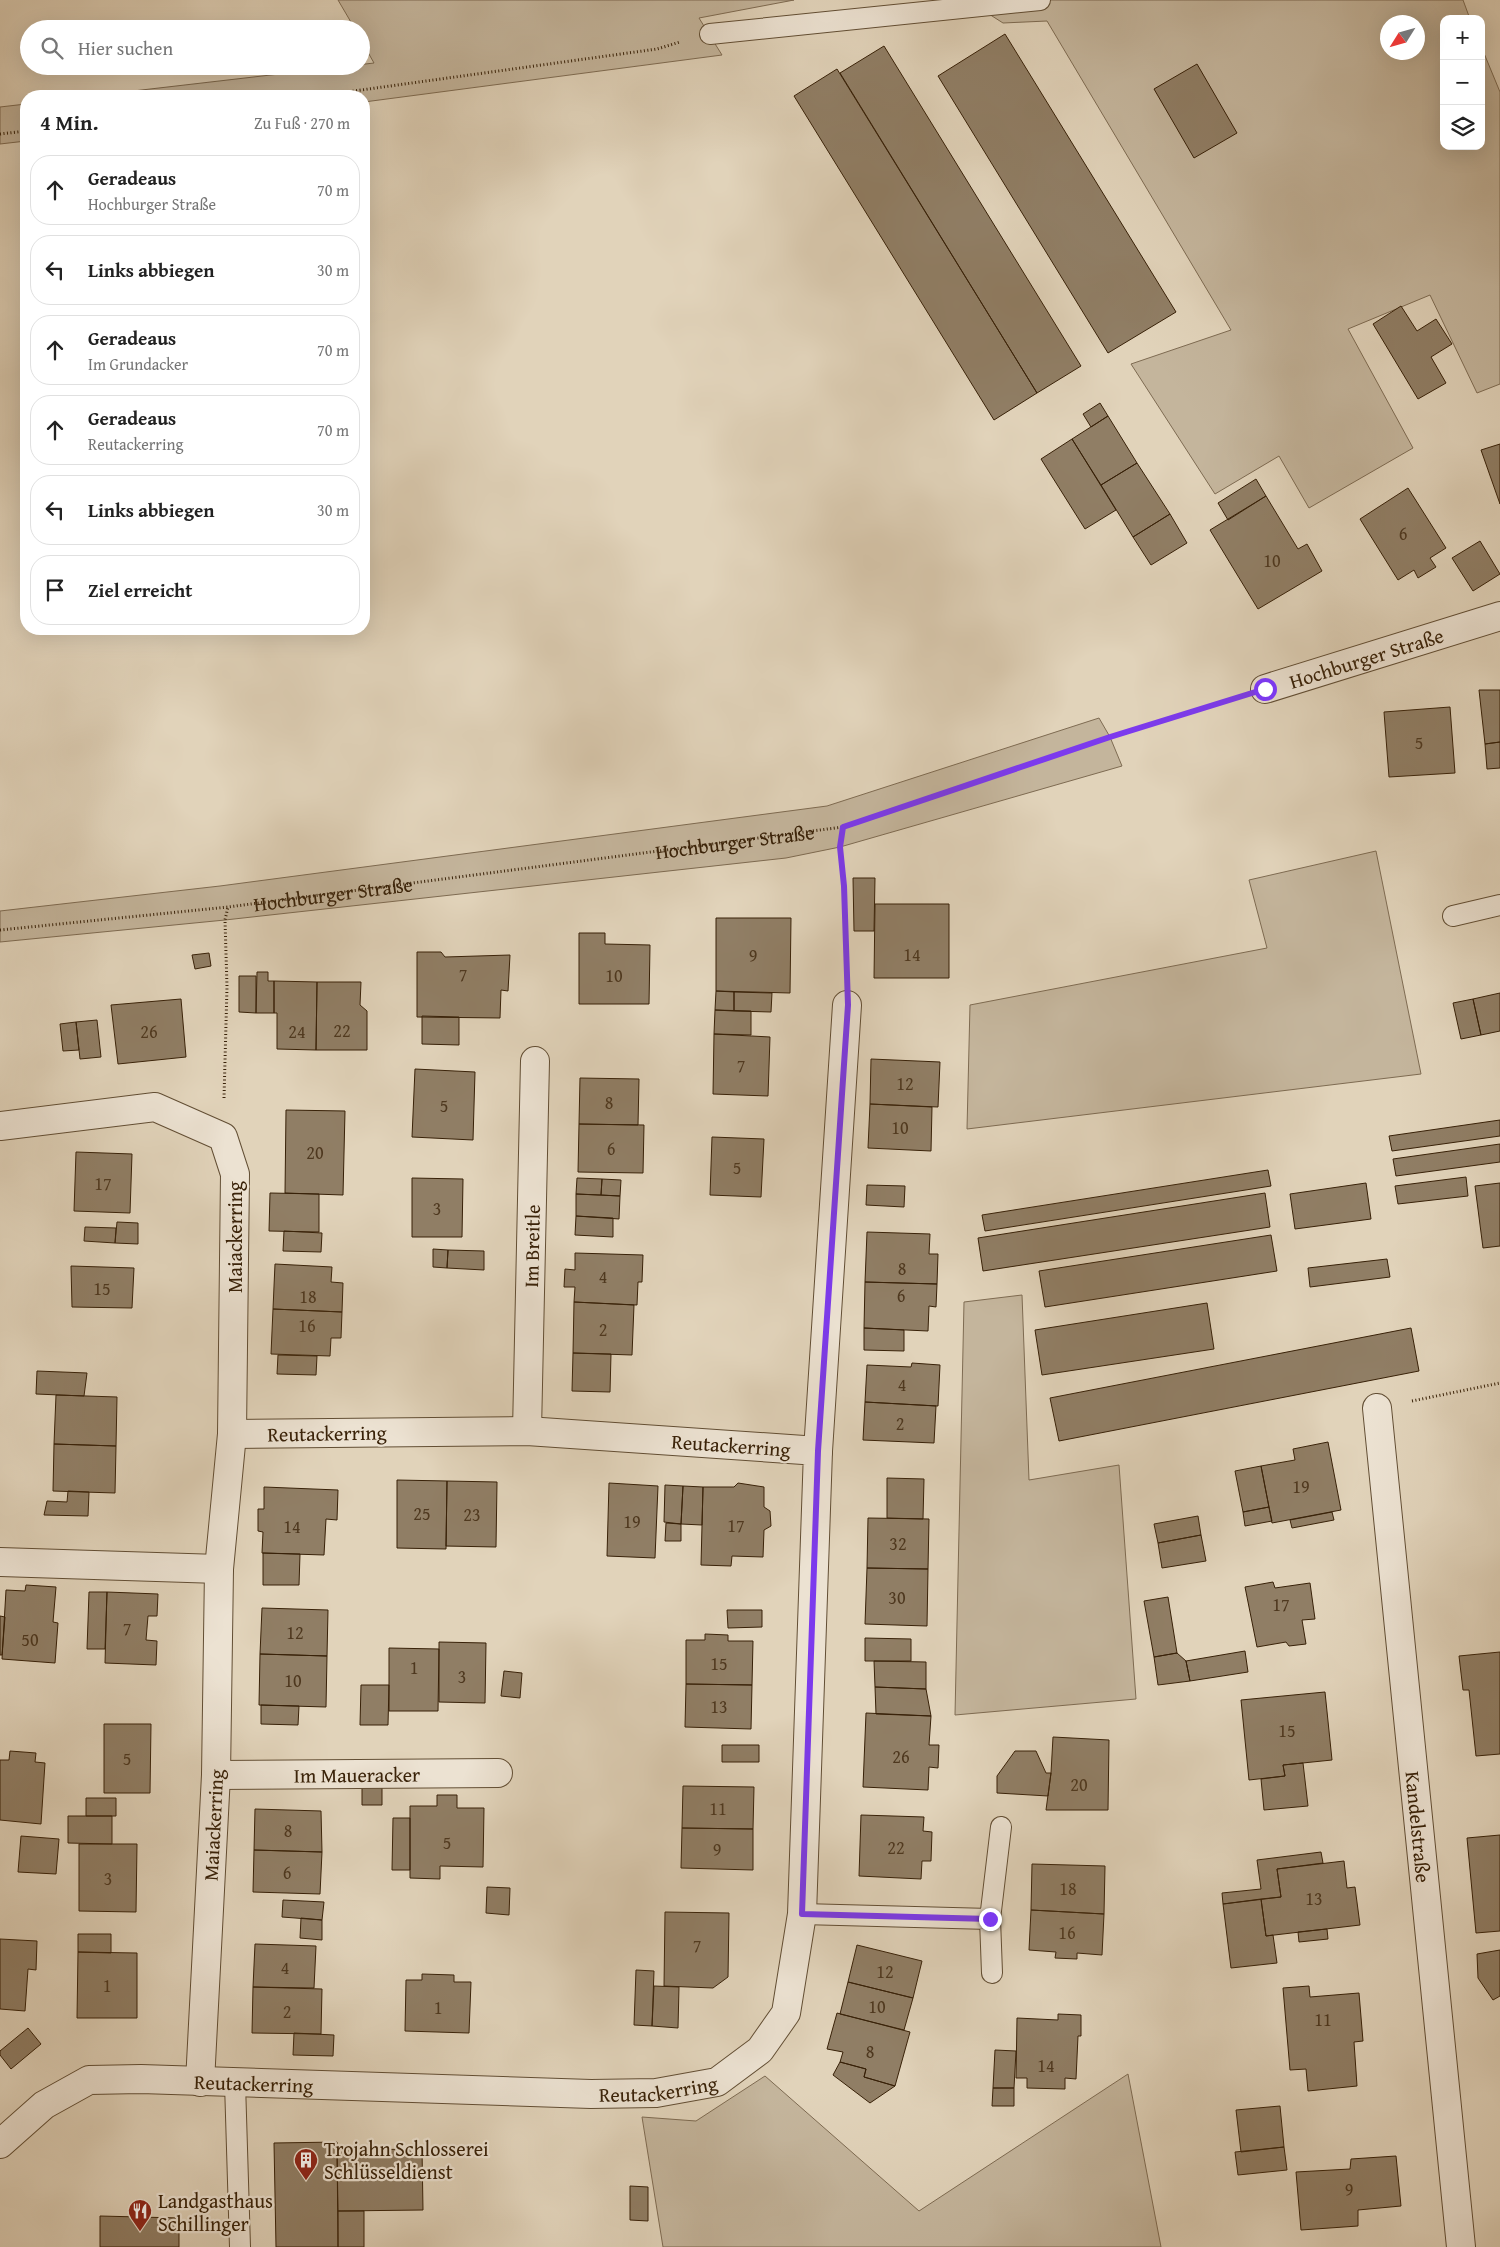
<!DOCTYPE html>
<html lang="de">
<meta charset="utf-8">
<style>
:root{--surface:#fff;--page:#f2f2f2;--text:#222;--muted:#767676;--line:#e0e0e0}
body{margin:0;font-family:"Gentium Book Plus",serif;background:var(--page);color:var(--text)}
.controls{position:absolute;right:15px;top:15px;display:grid;overflow:hidden;border-radius:10px;box-shadow:0 5px 20px #0002}
.controls button{width:45px;height:45px;display:grid;place-items:center;padding:0;border:0;border-bottom:1px solid var(--line);background:var(--surface);color:var(--text);font:25px sans-serif}
.compass{position:absolute;left:1380px;top:15px;width:45px;height:45px;border-radius:50%;background:var(--surface);box-shadow:0 5px 20px #0002;rotate:233deg}
.stop{position:absolute;width:15px;height:15px;margin:-11px;border:4px solid #7c3aed;border-radius:50%;background:#fff}
.stop.end{background:#7c3aed;border-color:#fff;box-shadow:0 1px 5px #0008}
.list{margin:0;padding:0;list-style:none}
h2{display:flex;justify-content:space-between;align-items:center;height:65px;margin:0;padding:0 20px;font-size:21px}
h2 small{font-size:16px;font-weight:400;color:var(--muted)}
.list li{display:grid;grid-template-columns:32px 1fr auto;gap:15px;align-items:center;box-sizing:border-box;height:70px;margin:0 10px 10px;padding:0 10px;border:1px solid var(--line);border-radius:20px}
.list b{display:block;font-size:19px;white-space:nowrap}
.list p{margin:0;font-size:16px;white-space:nowrap;color:var(--muted)}
.list em{font-size:16px;font-style:normal;color:var(--muted)}
.icon{flex:none;width:28px;height:28px;fill:none;stroke:currentColor;stroke-width:2;stroke-linecap:round;stroke-linejoin:round}
.map{position:relative;flex:none;width:1500px;height:2247px;overflow:hidden}
.search{position:absolute;background:var(--surface);box-shadow:0 5px 20px #0002;left:20px;top:20px;width:350px;height:55px;display:flex;align-items:center;gap:12px;box-sizing:border-box;padding:0 18px;border-radius:28px;color:var(--muted);font-size:19px}
.panel{position:absolute;background:var(--surface);box-shadow:0 5px 20px #0002;left:20px;top:90px;width:350px;height:545px;border-radius:20px}
.map>svg:first-child{display:block}
</style>
<div class="map">
<svg width="1500" height="2247" viewBox="0 0 1500 2247">
<rect width="100%" height="100%" fill="#e1d3ba"/>
<filter id="stains"><feTurbulence type="fractalNoise" baseFrequency=".004" numOctaves="4"/><feColorMatrix values="0 0 0 0 .2 0 0 0 0 .09 0 0 0 0 .02 0 0 0 .5 -.17"/></filter>
<radialGradient id="worn" r=".72"><stop offset=".6" stop-color="#630" stop-opacity="0"/><stop offset="1" stop-color="#630" stop-opacity=".3"/></radialGradient>
<path fill="#c4b59c" stroke="#7e6b52" fill-rule="evenodd" d="M338,0H794L699,18L722,55L364,102V96H90L374,63L361,40V29H355Z
M967,0H1463L1470,19H1444V146H1481V46L1500,92V384L1477,393L1430,295L1348,329L1413,448L1309,508L1279,456L1215,494L1131,364L1231,330L1047,21L1003,23ZM1388,22H1418V52H1388Z
M26,104V141L0,144V107Z
M1099,718L1110,737L1122,766L840,847L786,858L225,920L0,942V911L220,886L827,806Z
M1376,851L1421,1074L967,1129L970,1005L1267,948L1249,880Z
M1022,1295L1029,1480L1119,1465L1136,1699L955,1715L964,1302Z
M1128,2074L1161,2247H663L642,2117L696,2121L765,2076L919,2211Z"/>
<path fill="#907e65" stroke="#382108" d="M1005,34L1176,312L1108,353L938,76Z
M884,46L1081,366L1037,393L840,73Z
M1197,64L1237,133L1194,158L1154,89Z
M837,69L1037,393L994,420L794,96Z
M1401,306L1417,331L1436,319L1452,344L1431,357L1446,383L1418,399L1373,324Z
M1100,403L1108,416L1091,427L1083,414Z
M1108,416L1137,463L1101,485L1072,439Z
M1072,439L1116,510L1085,529L1041,459Z
M1500,444V504L1481,450Z
M1137,463L1170,514L1133,537L1101,485Z
M1256,479L1266,496L1228,520L1218,503Z
M1408,488L1446,548L1430,558L1436,567L1418,578L1414,570L1398,580L1360,519Z
M1266,496L1298,549L1307,544L1322,571L1258,609L1210,530Z
M1170,514L1187,543L1151,565L1133,537Z
M1480,541L1500,574L1473,591L1452,558Z
M1479,690H1500V742L1485,744Z
M1450,707L1455,773L1389,777L1384,712Z
M1500,742V768L1487,769L1485,744Z
M853,878H875L874,931H854Z
M875,904H949V978H874Z
M716,918H791L790,993L716,991Z
M579,933H605V944L650,945L649,1004H579Z
M417,952H441L445,957L510,955L508,991L501,990L500,1018L417,1017Z
M209,953L211,966L195,969L192,955Z
M257,972H268V981H274V1013H256Z
M239,976H256V1013L239,1012Z
M274,981L317,982L316,1050L277,1049V1013H274Z
M317,982H361L360,1005L367,1011V1050H316Z
M716,991L734,992V1011L715,1010Z
M734,992L772,993L771,1012L734,1011Z
M1500,993V1031L1481,1035L1473,999Z
M181,999L186,1057L118,1064L111,1005Z
M1473,999L1481,1035L1461,1039L1453,1003Z
M715,1010L751,1011V1035L714,1034Z
M422,1016L459,1017V1045L422,1044Z
M97,1020L101,1057L80,1059L76,1022Z
M76,1022L79,1050L63,1051L60,1024Z
M714,1034L770,1037L768,1096L713,1094Z
M871,1059L940,1062L938,1107L870,1104Z
M415,1069L475,1072L473,1140L412,1137Z
M580,1078L639,1079L638,1125L579,1124Z
M870,1104L932,1107L931,1151L868,1148Z
M286,1110L345,1111L343,1195L285,1193Z
M1500,1120V1136L1392,1151L1389,1136Z
M579,1124L644,1125L643,1173L578,1172Z
M712,1137L764,1139L761,1197L710,1195Z
M1500,1144V1162L1396,1176L1393,1159Z
M76,1152L132,1154L130,1213L74,1211Z
M1268,1170L1271,1186L985,1231L982,1215Z
M1466,1177L1468,1196L1398,1204L1395,1186Z
M412,1178L463,1179L462,1237H412Z
M577,1178L602,1179L601,1195L576,1194Z
M602,1179L621,1180L620,1196L601,1195Z
M1366,1183L1371,1219L1295,1229L1290,1194Z
M1500,1183V1246L1483,1248L1475,1186Z
M867,1185L905,1186L904,1207L866,1205Z
M270,1193L319,1194V1232L269,1231Z
M1265,1193L1270,1227L983,1271L978,1238Z
M576,1194L620,1196L619,1219L576,1216Z
M576,1216L613,1218V1237L575,1235Z
M117,1222L138,1223V1244L115,1243Z
M85,1227L116,1228L115,1243L84,1241Z
M284,1231L322,1233L321,1252L283,1251Z
M867,1232L930,1234L929,1254H938L937,1284L865,1282Z
M1271,1235L1277,1271L1045,1307L1039,1271Z
M433,1249L448,1250L447,1268L433,1267Z
M448,1250L484,1251V1270L447,1268Z
M575,1253L643,1255L642,1282H638L637,1305L574,1302L575,1287H564L565,1269L575,1270Z
M1387,1259L1390,1277L1310,1287L1308,1268Z
M275,1264L332,1267L331,1282L343,1283L342,1312L273,1309Z
M71,1266L134,1268L132,1308L72,1307Z
M865,1282L937,1284L936,1307L929,1306L928,1331L864,1328Z
M574,1302L634,1305L632,1355L573,1353Z
M1207,1303L1214,1349L1042,1375L1035,1330Z
M273,1309L342,1312L341,1338H331L330,1356L271,1354Z
M864,1328L904,1330V1351L864,1350Z
M1411,1328L1419,1371L1059,1441L1050,1398Z
M573,1353L611,1354L610,1392L572,1391Z
M278,1355L317,1356L316,1375L277,1374Z
M912,1363L940,1365L938,1406L865,1402L867,1365L911,1367Z
M37,1371L87,1373L84,1396L36,1394Z
M56,1395L117,1397L116,1446L54,1444Z
M865,1402L936,1406L934,1443L863,1440Z
M1328,1442L1341,1510L1272,1523L1261,1466L1295,1460L1293,1449Z
M54,1444L116,1446L115,1493L53,1491Z
M1261,1466L1269,1507L1243,1512L1235,1471Z
M887,1478L924,1479L923,1519L887,1518Z
M397,1480L447,1481L446,1549L397,1548Z
M447,1481L497,1482L496,1547L446,1546Z
M609,1483L658,1486L655,1558L607,1556Z
M738,1483L764,1487V1507L770,1511L771,1526L764,1530L763,1557L732,1556L731,1566L701,1565L703,1487H734Z
M665,1485L683,1486L681,1524L664,1522Z
M683,1486L703,1487L702,1525L681,1524Z
M264,1487L338,1490L337,1520L326,1519L324,1555L262,1553L263,1532L258,1531V1509H264Z
M68,1491L89,1492L88,1516L44,1515L47,1501L67,1502Z
M1269,1507L1272,1521L1245,1526L1243,1512Z
M1332,1512L1334,1520L1292,1528L1290,1520Z
M1198,1516L1201,1535L1158,1543L1154,1524Z
M868,1518L929,1519L928,1569L867,1568Z
M666,1523L681,1524V1541H665Z
M1201,1535L1206,1561L1162,1568L1158,1543Z
M263,1553L300,1554L299,1585H263Z
M867,1568L928,1569L927,1626L865,1624Z
M1273,1582L1275,1588L1310,1583L1315,1619L1302,1620L1306,1644L1289,1646L1286,1642L1257,1647L1245,1587Z
M26,1585L56,1587L53,1622L58,1623L55,1663L2,1659L6,1590L25,1591Z
M89,1592H107L105,1649H87Z
M107,1592L158,1594L157,1616H148L146,1640L157,1641L156,1665L105,1663Z
M1168,1597L1177,1653L1154,1657L1144,1601Z
M262,1608L328,1610L327,1656L260,1654Z
M727,1610H762V1627L728,1628Z
M0,1616L5,1617L2,1655H0Z
M705,1634L728,1635V1641H753L752,1685L686,1684V1640H705Z
M865,1638L911,1639V1661H865Z
M439,1642L486,1643L485,1703L439,1702Z
M389,1648L439,1649L438,1711H389Z
M1245,1651L1248,1672L1190,1681L1186,1661Z
M1500,1652V1754L1476,1756L1469,1690H1463L1459,1656Z
M1177,1653L1186,1661L1190,1681L1158,1685L1154,1657Z
M260,1654L327,1656L326,1707L259,1705Z
M874,1661L926,1662V1689L875,1687Z
M504,1671L522,1673L520,1698L501,1696Z
M686,1684L752,1685L751,1729L685,1727Z
M361,1685H389L388,1725H360Z
M875,1687L926,1689L931,1716L876,1714Z
M1325,1692L1332,1760L1283,1765L1285,1776L1249,1780L1241,1700Z
M261,1705L299,1706L298,1725L261,1724Z
M866,1713L931,1716L929,1745H939L938,1768L929,1767L928,1790L863,1787Z
M104,1724H151L150,1793H104Z
M1053,1737L1109,1740L1108,1810H1046L1051,1773Z
M722,1745H759V1762H722Z
M10,1751L36,1753L35,1762L45,1763L41,1824L0,1820V1760H9Z
M1015,1751H1036L1046,1773H1051L1048,1796L997,1793V1776Z
M1303,1763L1308,1806L1264,1810L1261,1779L1285,1776L1283,1765Z
M362,1786H382V1805H362Z
M683,1786L754,1787L753,1829L682,1828Z
M437,1795H457V1808H484L483,1867L440,1866V1879L410,1878V1806H437Z
M86,1798H116V1816H86Z
M255,1809L321,1811L322,1852L254,1850Z
M861,1815L924,1817L923,1831L932,1832L931,1861H922L921,1879L859,1876Z
M68,1816H112V1844L68,1843Z
M393,1818H410V1870H392Z
M682,1828L753,1829V1870L681,1868Z
M1500,1835V1931L1476,1933L1467,1838Z
M21,1836L59,1839L56,1874L18,1872Z
M79,1844H137L136,1912L79,1911Z
M254,1850L322,1852L320,1894L253,1892Z
M1321,1852L1323,1863L1277,1869L1281,1897L1223,1904L1222,1893L1261,1889L1257,1860Z
M1344,1861L1347,1888L1355,1887L1360,1925L1266,1936L1261,1899L1281,1897L1277,1869Z
M1032,1864L1105,1866L1104,1914L1031,1910Z
M487,1887L510,1888L509,1915L486,1913Z
M1261,1899L1266,1936L1273,1935L1277,1963L1231,1968L1223,1904Z
M283,1900L324,1902L322,1920L282,1917Z
M1031,1910L1104,1914L1102,1955L1077,1953V1959L1055,1958L1056,1952L1029,1950Z
M665,1912L729,1913L728,1977L713,1988L664,1986Z
M301,1918L322,1920V1940L300,1938Z
M1327,1929L1328,1939L1299,1942L1298,1932Z
M78,1934H111V1953L78,1952Z
M0,1939L37,1941L36,1970L28,1969L25,2011L0,2009Z
M255,1944L316,1946L314,1988L253,1987Z
M857,1945L922,1961L913,1998L848,1982Z
M1500,1950V1996L1493,2000L1478,1978L1477,1954Z
M78,1952L137,1953V2018H77Z
M636,1970L654,1971L652,2026L634,2025Z
M422,1974L454,1975V1982H471L469,2033L405,2031L406,1980H422Z
M848,1982L913,1998L904,2030L840,2014Z
M654,1986L679,1987L678,2028L652,2026Z
M1309,1986L1310,1997L1359,1993L1363,2041L1354,2042L1357,2086L1308,2091L1306,2069L1290,2070L1283,1988Z
M253,1987L322,1989L321,2034L252,2033Z
M837,2013L910,2032L895,2086L864,2077L866,2069L840,2062L843,2052L827,2049Z
M1058,2014L1081,2015V2036H1078L1076,2079L1065,2078V2089L1027,2088V2078H1016L1017,2018L1058,2020Z
M28,2028L41,2044L11,2069L0,2055V2051Z
M294,2033L334,2035L333,2056L293,2055Z
M995,2050L1016,2051L1014,2088H993Z
M840,2062L866,2069L864,2077L895,2086L870,2103L833,2075Z
M993,2088H1014V2106H992Z
M1280,2106L1284,2147L1241,2152L1236,2110Z
M337,2142L338,2247H276L274,2143Z
M1284,2147L1287,2170L1238,2175L1235,2152Z
M422,2149L423,2210L338,2211L337,2150Z
M1396,2156L1401,2206L1358,2210V2226L1301,2230L1296,2172L1350,2169L1351,2159Z
M630,2186L648,2187V2221L630,2220Z
M338,2211H364V2247H338Z
M100,2216L179,2218V2247H100Z"/>
<g fill="none" stroke-linecap="round" stroke-linejoin="round">
<g stroke="#624e34" stroke-width="22">
<path id="service" d="M710,34L1040,0
M1453,916L1500,905
M802,1914L990,1919
M992,1973L990,1919L1001,1827
M235,2083L240,2247"/>
</g>
<g stroke="#624e34" stroke-width="30">
<g id="minor">
<path id="s2" d="M1265,689L1500,616"/>
<path d="M0,1126L155,1107L223,1137L235,1174L232,1434L219,1569L216,1775L200,2082"/>
<path id="s3" d="M1377,1408L1461,2247"/>
<path id="s4" d="M527,1431L535,1061"/>
<path d="M818,1451L847,1005"/>
<path d="M0,1562L219,1569"/>
<path id="s5" d="M216,1775L498,1773"/>
<path id="s6" d="M0,2144L44,2105L89,2080L141,2079L591,2094L656,2093L717,2082L760,2050L786,2013L802,1914L818,1451L527,1431L232,1434"/>
</g>
</g>
<g stroke="#382108" stroke-width="3" stroke-dasharray="1 2.5" stroke-linecap="butt">
<path d="M318,96L657,49L680,42"/>
<path d="M0,134L26,131"/>
<path d="M843,827L840,847L844,886L846,971"/>
<path id="s1" d="M0,930L228,907L843,827L1110,737L1232,699"/>
<path d="M224,1098L227,987L225,920L228,907"/>
<path d="M1412,1401L1500,1383"/>
</g>
<use href="#service" stroke="#ece2d2" stroke-width="20"/>
<use href="#minor" stroke="#ece2d2" stroke-width="28"/>
</g>
<g fill="none" stroke-linecap="round" stroke-linejoin="round">
<path stroke="#7c3aed" stroke-width="6" d="M990,1919L802,1914L818,1451L848,1005L844,886L840,847L843,827L1110,737L1265,689"/>
</g>
<defs>
<g id="building-pin" transform="scale(1.25)"><path d="M0 17L-7.5 6A9.5 9.5 0 1 1 7.5 6Z" fill="#8f2418" stroke="#ece2d2"/><path d="M-4-6H4V6H1V3H-1V6H-4ZM-2.5-4.3h1.7v1.8h-1.7ZM.8-4.3h1.7v1.8H.8ZM-2.5-1h1.7V.8h-1.7ZM.8-1h1.7V.8H.8Z" fill="#fff"/></g>
<g id="restaurant-pin" transform="scale(1.25)"><path d="M0 17L-7.5 6A9.5 9.5 0 1 1 7.5 6Z" fill="#8f2418" stroke="#ece2d2"/><path d="M-5-6h1v4h1v-4h1v4h1v-4h1v5L-1.5 .5V6h-2V.5L-5-1ZM5-6V6H3V1.5H1.5Q1.5-4 5-6Z" fill="#fff"/></g>
</defs>
<g fill-rule="evenodd">
<use href="#building-pin" x="306" y="2160"/>
<use href="#restaurant-pin" x="140" y="2211"/>
</g>
<g text-anchor="middle" dominant-baseline="central" stroke-width="4.5" stroke-linejoin="round" paint-order="stroke">
<g font-size="18" fill="#4e381f">
<text x="1403" y="533">6</text>
<text x="1272" y="560">10</text>
<text x="1419" y="742">5</text>
<text x="912" y="954">14</text>
<text x="753" y="955">9</text>
<text x="463" y="974">7</text>
<text x="614" y="975">10</text>
<text x="342" y="1030">22</text>
<text x="149" y="1031">26</text>
<text x="297" y="1031">24</text>
<text x="741" y="1065">7</text>
<text x="905" y="1083">12</text>
<text x="609" y="1102">8</text>
<text x="444" y="1105">5</text>
<text x="900" y="1127">10</text>
<text x="611" y="1148">6</text>
<text x="315" y="1152">20</text>
<text x="737" y="1167">5</text>
<text x="103" y="1183">17</text>
<text x="437" y="1208">3</text>
<text x="902" y="1268">8</text>
<text x="603" y="1276">4</text>
<text x="102" y="1288">15</text>
<text x="901" y="1295">6</text>
<text x="308" y="1296">18</text>
<text x="307" y="1325">16</text>
<text x="603" y="1329">2</text>
<text x="902" y="1384">4</text>
<text x="900" y="1423">2</text>
<text x="1301" y="1486">19</text>
<text x="422" y="1513">25</text>
<text x="472" y="1514">23</text>
<text x="632" y="1521">19</text>
<text x="736" y="1525">17</text>
<text x="292" y="1526">14</text>
<text x="898" y="1543">32</text>
<text x="897" y="1597">30</text>
<text x="1281" y="1604">17</text>
<text x="127" y="1628">7</text>
<text x="295" y="1632">12</text>
<text x="30" y="1639">50</text>
<text x="719" y="1663">15</text>
<text x="414" y="1667">1</text>
<text x="462" y="1676">3</text>
<text x="293" y="1680">10</text>
<text x="719" y="1706">13</text>
<text x="1287" y="1730">15</text>
<text x="901" y="1756">26</text>
<text x="127" y="1758">5</text>
<text x="1079" y="1784">20</text>
<text x="718" y="1808">11</text>
<text x="288" y="1830">8</text>
<text x="447" y="1842">5</text>
<text x="896" y="1847">22</text>
<text x="717" y="1849">9</text>
<text x="287" y="1872">6</text>
<text x="108" y="1878">3</text>
<text x="1068" y="1888">18</text>
<text x="1314" y="1898">13</text>
<text x="1067" y="1932">16</text>
<text x="697" y="1945">7</text>
<text x="285" y="1967">4</text>
<text x="885" y="1971">12</text>
<text x="107" y="1985">1</text>
<text x="877" y="2006">10</text>
<text x="438" y="2007">1</text>
<text x="287" y="2011">2</text>
<text x="1323" y="2019">11</text>
<text x="870" y="2051">8</text>
<text x="1046" y="2065">14</text>
<text x="1349" y="2189">9</text>
</g>
<g font-size="20" fill="#382108" stroke="#ece2d2">
<text stroke="none"><textPath href="#s2" startOffset="106">Hochburger Straße</textPath></text>
<text stroke="none"><textPath href="#s1" startOffset="740">Hochburger Straße</textPath></text>
<text stroke="none"><textPath href="#s1" startOffset="335">Hochburger Straße</textPath></text>
<text transform="translate(234 1237) rotate(-90)">Maiackerring</text>
<text stroke="none"><textPath href="#s4" startOffset="185">Im Breitle</textPath></text>
<text transform="translate(327 1433) rotate(-1)">Reutackerring</text>
<text transform="translate(731 1445) rotate(4)">Reutackerring</text>
<text stroke="none"><textPath href="#s5" startOffset="141">Im Maueracker</textPath></text>
<text transform="translate(213 1825) rotate(-87)">Maiackerring</text>
<text stroke="none"><textPath href="#s3" startOffset="421">Kandelstraße</textPath></text>
<text stroke="none"><textPath href="#s6" startOffset="275">Reutackerring</textPath></text>
<text stroke="none"><textPath href="#s6" startOffset="680">Reutackerring</textPath></text>
</g>
<g font-size="20" fill="#382108" stroke="#ece2d2" text-anchor="start">
<text x="324" y="2148">Trojahn Schlosserei<tspan x="324" dy="23">Schlüsseldienst</tspan></text>
<text x="158" y="2200">Landgasthaus<tspan x="158" dy="23">Schillinger</tspan></text>
</g>
</g>
<rect width="100%" height="100%" filter="url(#stains)"/>
<rect width="100%" height="100%" fill="url(#worn)"/>
</svg>
<div class="controls">
<button>+</button>
<button>−</button>
<button><svg class="icon" aria-label="layers" viewBox="0 0 24 24"><path d="M12 4l9 5-9 5-9-5zM3 14l9 5 9-5"/></svg></button>
</div>
<svg class="compass" viewBox="-18 -18 36 36"><path d="M0-13l5 13h-10z" fill="#e53935"/><path d="M0 13l5-13h-10z" fill="#767676"/></svg>
<div class="stop" style="left:1265px;top:689px"></div>
<div class="stop end" style="left:990px;top:1919px"></div>
<div class="search"><svg class="icon" aria-label="search" viewBox="0 0 24 24"><circle cx="10" cy="10" r="6"/><path d="M15 15l6 6"/></svg>Hier suchen</div>
<section class="panel">
<h2>4 Min.<small>Zu Fuß · 270 m</small></h2>
<ul class="list">
<li><svg class="icon" aria-label="ahead" viewBox="0 0 24 24"><path d="M12 20V5M6 11l6-6 6 6"/></svg><div><b>Geradeaus</b><p>Hochburger Straße</p></div><em>70 m</em></li>
<li><svg class="icon" aria-label="left" viewBox="0 0 24 24"><path d="M17 20v-9H6M10 6l-5 5 5 5"/></svg><div><b>Links abbiegen</b></div><em>30 m</em></li>
<li><svg class="icon" aria-label="ahead" viewBox="0 0 24 24"><path d="M12 20V5M6 11l6-6 6 6"/></svg><div><b>Geradeaus</b><p>Im Grundacker</p></div><em>70 m</em></li>
<li><svg class="icon" aria-label="ahead" viewBox="0 0 24 24"><path d="M12 20V5M6 11l6-6 6 6"/></svg><div><b>Geradeaus</b><p>Reutackerring</p></div><em>70 m</em></li>
<li><svg class="icon" aria-label="left" viewBox="0 0 24 24"><path d="M17 20v-9H6M10 6l-5 5 5 5"/></svg><div><b>Links abbiegen</b></div><em>30 m</em></li>
<li><svg class="icon" aria-label="arrive" viewBox="0 0 24 24"><path d="M6 21V4h12l-3 4 3 4H6"/></svg><div><b>Ziel erreicht</b></div></li>
</ul>
</section>
</div>
